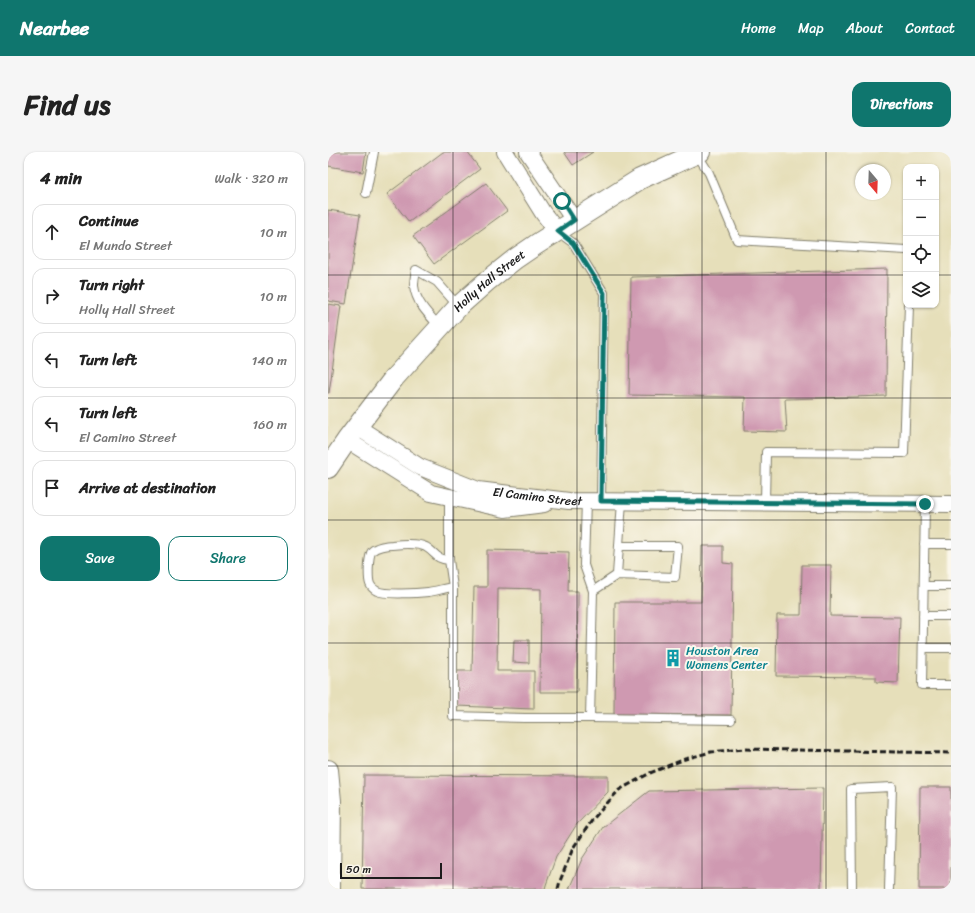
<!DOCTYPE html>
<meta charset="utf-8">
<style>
:root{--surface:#fff;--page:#f6f6f6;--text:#222;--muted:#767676;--line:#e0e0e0;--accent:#0f766e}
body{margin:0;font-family:Sriracha,sans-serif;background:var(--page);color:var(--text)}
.controls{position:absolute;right:12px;top:12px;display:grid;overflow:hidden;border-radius:8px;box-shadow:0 1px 3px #0004}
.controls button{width:36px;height:36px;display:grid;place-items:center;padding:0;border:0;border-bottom:1px solid var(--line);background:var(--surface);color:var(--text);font:20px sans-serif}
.compass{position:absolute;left:527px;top:12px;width:36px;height:36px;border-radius:50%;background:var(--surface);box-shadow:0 1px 3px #0004;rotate:161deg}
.scale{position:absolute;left:12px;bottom:10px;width:102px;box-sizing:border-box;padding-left:4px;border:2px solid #1c1c1c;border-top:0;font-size:11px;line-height:14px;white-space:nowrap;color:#1c1c1c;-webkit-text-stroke:3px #fbf7ec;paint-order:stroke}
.stop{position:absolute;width:12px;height:12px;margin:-9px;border:3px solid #0f766e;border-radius:50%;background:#fff}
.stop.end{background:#0f766e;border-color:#fff;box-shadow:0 1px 4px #0008}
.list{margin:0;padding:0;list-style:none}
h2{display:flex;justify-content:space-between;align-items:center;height:52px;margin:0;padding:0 16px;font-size:17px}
h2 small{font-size:13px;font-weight:400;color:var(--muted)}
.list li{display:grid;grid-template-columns:26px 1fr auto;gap:12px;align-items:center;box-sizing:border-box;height:56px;margin:0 8px 8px;padding:0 8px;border:1px solid var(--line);border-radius:12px}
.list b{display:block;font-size:15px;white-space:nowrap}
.list p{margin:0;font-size:13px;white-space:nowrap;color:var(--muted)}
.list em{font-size:13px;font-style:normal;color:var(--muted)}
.actions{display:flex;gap:8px;padding:12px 16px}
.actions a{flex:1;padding:9px 0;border:1px solid var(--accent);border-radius:12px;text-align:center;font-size:14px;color:var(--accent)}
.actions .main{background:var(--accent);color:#fff}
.icon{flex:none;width:22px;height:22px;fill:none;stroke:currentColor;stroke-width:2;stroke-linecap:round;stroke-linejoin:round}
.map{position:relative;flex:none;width:623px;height:737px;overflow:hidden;border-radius:12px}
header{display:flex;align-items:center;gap:24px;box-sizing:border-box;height:56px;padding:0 20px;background:var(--accent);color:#fff}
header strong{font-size:19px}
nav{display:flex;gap:22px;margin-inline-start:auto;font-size:14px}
.intro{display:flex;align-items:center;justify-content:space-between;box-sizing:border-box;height:96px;padding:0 24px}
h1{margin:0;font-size:28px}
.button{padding:10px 18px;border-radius:12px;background:var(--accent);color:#fff;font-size:14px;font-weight:700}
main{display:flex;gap:24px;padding:0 24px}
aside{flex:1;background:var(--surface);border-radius:12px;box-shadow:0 1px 3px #0004}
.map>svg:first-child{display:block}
</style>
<header>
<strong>Nearbee</strong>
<nav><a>Home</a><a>Map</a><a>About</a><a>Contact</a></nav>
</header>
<div class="intro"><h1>Find us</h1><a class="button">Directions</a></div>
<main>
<aside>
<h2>4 min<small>Walk · 320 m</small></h2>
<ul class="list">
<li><svg class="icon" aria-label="ahead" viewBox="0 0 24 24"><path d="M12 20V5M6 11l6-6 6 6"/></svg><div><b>Continue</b><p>El Mundo Street</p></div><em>10 m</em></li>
<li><svg class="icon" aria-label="right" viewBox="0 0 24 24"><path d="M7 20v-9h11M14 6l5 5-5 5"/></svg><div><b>Turn right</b><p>Holly Hall Street</p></div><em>10 m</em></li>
<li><svg class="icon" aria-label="left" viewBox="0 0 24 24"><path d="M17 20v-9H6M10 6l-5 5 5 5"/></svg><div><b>Turn left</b></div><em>140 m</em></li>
<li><svg class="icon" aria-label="left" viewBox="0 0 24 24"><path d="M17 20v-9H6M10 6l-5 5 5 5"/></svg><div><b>Turn left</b><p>El Camino Street</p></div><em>160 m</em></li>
<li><svg class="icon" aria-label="arrive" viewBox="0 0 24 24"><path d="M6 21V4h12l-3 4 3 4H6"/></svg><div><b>Arrive at destination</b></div></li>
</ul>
<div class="actions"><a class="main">Save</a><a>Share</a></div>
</aside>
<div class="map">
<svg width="623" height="737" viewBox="0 0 623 737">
<rect width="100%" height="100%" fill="#fbf7ec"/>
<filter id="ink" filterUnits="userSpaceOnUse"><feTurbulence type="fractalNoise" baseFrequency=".025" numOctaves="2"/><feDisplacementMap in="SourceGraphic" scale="8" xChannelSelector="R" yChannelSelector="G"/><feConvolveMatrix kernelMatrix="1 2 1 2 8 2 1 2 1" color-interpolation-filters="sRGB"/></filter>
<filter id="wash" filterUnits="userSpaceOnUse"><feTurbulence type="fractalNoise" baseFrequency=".012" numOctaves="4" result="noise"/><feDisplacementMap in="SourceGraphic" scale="16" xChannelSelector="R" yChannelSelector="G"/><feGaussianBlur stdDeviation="0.9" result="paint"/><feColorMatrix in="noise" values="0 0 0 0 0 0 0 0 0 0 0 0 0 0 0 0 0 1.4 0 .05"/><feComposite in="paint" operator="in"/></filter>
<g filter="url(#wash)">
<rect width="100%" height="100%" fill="#e6dfba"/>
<g id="blocks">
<path fill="#cf99b1" d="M0,0H38L35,20L0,14Z
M115,0H139L152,17L81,70L59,42Z
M236,0H265L245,13Z
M158,31L179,59L106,112L85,84Z
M0,58L32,63L18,152L0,149Z
M559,117L558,244L457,247L459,280L416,279L417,245L301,243L303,125Z
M0,152L13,154L1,241H0Z
M374,394H395V411L405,412L403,563L286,562L287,450H373Z
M159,398L241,400L240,439H250L249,540H212L213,437L170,436L169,519H206V557L128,554L129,519H144L146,435H159Z
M474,413H503L502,464L572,465L570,531L548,530V525L448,524L449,463H473Z
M186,488H201V511L185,510Z
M36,623L280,624V640L249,672L228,705L218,733L217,737H34Z
M592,635H623V737H591Z
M495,636L493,737H241L254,707L275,675L321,639Z"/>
</g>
</g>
<g filter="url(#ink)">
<use href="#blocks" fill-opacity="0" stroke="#817e6b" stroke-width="1"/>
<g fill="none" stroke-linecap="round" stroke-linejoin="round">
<g stroke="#817e6b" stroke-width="10">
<path id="service" d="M369,2L381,21L409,88L578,98
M38,41L46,0
M230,80L245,91L276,141L273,349
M112,175C101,163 88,151 86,134C86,129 87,123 88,118L109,130L130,154
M121,345V408L125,435V564L197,566H262L265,439L289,423L294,349
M258,349L256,413L265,439
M437,350L438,300L576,301L581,153
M597,352L594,533H623
M596,392H623
M121,408C107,407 108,401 98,395C90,391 73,392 64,393C58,393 48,395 44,399C40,404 40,427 42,432C43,435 47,438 49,439C56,443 91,441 100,440C108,439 117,436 125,435
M289,423L347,425L350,394H291
M596,434H623
M595,464H623
M595,496H623
M262,566L403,568
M524,737L523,637L564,635L561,737"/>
</g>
<g stroke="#817e6b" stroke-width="18">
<g id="minor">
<path d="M177,0L215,61L229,79"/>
<path d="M200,0L246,68"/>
<path id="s1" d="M29,275L92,315L150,338L241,349L623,352"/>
<path d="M19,288L103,341L177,357L216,352"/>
</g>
</g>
<g stroke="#817e6b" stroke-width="22">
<g id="tertiary">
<path id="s2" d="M0,316L19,288L66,226L131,154L158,130L187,107L209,92L312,27L372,0"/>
<path d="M0,618L3,649L2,737"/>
</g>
</g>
<use href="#service" stroke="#fff" stroke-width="8"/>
<use href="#minor" stroke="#fff" stroke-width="16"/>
<use href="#tertiary" stroke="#fff" stroke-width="20"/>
<path stroke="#1c1c1c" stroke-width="3" stroke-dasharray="6 3" stroke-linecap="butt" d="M230,737L232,729L245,696L265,667L291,638L322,621L357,607L383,600L416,597L623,601"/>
</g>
</g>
<g fill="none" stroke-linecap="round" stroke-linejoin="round" filter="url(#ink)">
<path stroke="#0f766e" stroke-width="5" d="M234,49L246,68L230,79L245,91L276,141L273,349L597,352"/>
</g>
<path fill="none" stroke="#1c1c1c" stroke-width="1" stroke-opacity="0.55" d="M125,0V737M249,0V737M374,0V737M498,0V737M0,123H578M608,123H623M0,246H623M0,368H623M0,491H623M0,614H623"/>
<defs>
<g id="building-bare" transform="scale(1.38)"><path d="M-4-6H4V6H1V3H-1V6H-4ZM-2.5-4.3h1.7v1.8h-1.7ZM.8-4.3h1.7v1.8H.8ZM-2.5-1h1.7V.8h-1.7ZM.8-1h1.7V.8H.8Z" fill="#0f9aa8" stroke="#fbf7ec" stroke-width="2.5" paint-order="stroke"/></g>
</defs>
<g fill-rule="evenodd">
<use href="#building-bare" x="345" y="506"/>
</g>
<g text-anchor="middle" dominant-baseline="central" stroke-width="4" stroke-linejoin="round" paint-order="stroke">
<g font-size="12" fill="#1c1c1c" stroke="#fbf7ec">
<text stroke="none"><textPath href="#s2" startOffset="248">Holly Hall Street</textPath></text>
<text stroke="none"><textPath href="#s1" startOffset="197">El Camino Street</textPath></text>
</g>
<g font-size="12" fill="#0d838f" stroke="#fbf7ec" text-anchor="start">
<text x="358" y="499">Houston Area<tspan x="358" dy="14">Womens Center</tspan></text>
</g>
</g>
</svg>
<div class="controls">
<button>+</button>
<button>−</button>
<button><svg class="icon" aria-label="locate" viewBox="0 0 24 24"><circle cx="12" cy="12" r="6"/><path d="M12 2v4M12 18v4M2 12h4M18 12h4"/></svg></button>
<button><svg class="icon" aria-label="layers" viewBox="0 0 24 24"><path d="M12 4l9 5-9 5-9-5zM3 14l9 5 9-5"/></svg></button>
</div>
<svg class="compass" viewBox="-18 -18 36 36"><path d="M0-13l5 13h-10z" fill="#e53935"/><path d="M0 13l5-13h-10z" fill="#767676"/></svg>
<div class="scale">50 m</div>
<div class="stop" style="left:234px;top:49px"></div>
<div class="stop end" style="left:597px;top:352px"></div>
</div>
</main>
